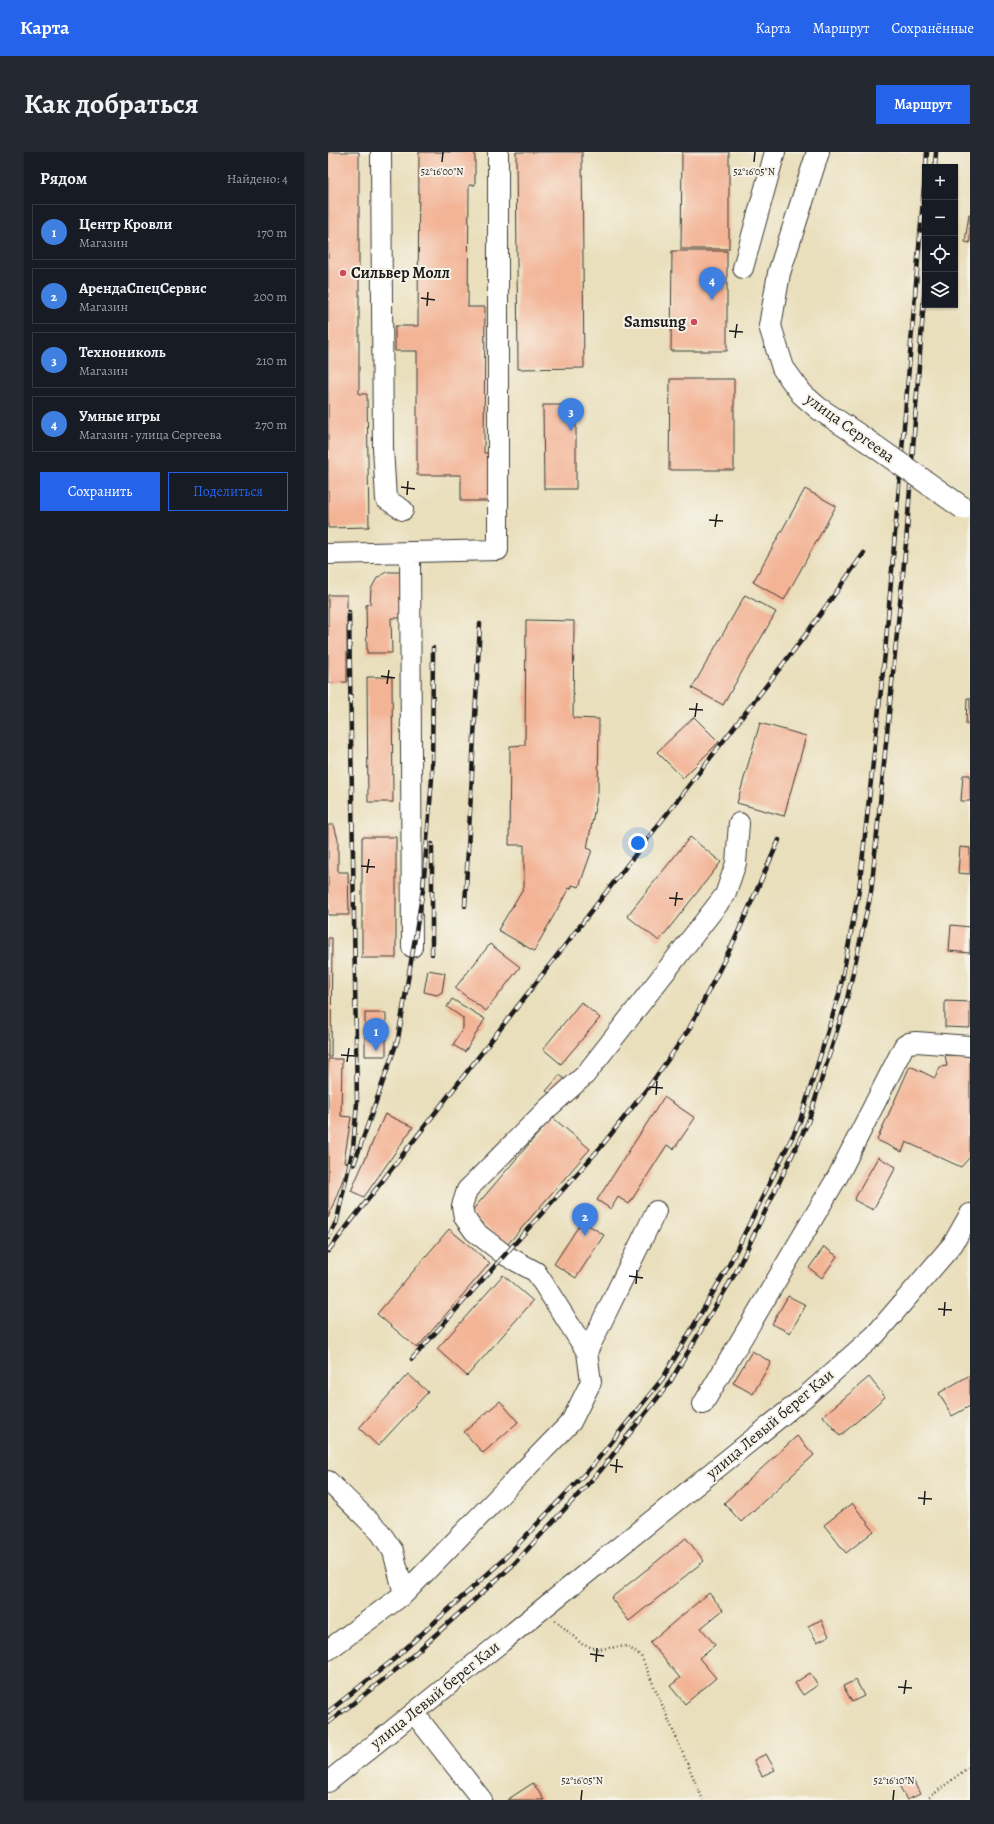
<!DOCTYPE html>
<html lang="ru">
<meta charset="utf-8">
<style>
:root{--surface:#171b24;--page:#242831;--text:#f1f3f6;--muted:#9ea1a6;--line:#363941;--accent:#2563eb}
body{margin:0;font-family:Alegreya,serif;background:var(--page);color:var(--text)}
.controls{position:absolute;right:12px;top:12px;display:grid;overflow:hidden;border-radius:0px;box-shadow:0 1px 3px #0004}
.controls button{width:36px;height:36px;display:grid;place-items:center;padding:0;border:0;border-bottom:1px solid var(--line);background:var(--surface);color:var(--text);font:20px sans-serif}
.you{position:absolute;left:310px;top:691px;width:14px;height:14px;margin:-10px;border:3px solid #fff;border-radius:50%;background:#1a73e8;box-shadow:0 0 0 6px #1a73e833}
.badge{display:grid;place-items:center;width:26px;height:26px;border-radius:50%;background:var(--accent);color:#fff;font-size:13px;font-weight:700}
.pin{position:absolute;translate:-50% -33px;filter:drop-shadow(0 1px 2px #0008)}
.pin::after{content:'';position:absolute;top:21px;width:14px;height:12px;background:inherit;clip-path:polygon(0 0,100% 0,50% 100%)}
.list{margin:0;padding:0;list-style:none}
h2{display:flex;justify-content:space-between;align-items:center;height:52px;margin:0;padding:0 16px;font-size:17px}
h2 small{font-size:13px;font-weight:400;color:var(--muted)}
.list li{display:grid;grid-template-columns:26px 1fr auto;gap:12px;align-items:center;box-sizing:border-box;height:56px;margin:0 8px 8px;padding:0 8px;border:1px solid var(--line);border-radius:0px}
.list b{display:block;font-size:15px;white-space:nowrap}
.list p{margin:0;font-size:13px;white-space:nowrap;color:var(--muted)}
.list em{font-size:13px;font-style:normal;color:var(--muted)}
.actions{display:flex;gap:8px;padding:12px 16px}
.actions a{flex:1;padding:9px 0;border:1px solid var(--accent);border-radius:0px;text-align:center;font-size:14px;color:var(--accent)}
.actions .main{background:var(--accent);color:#fff}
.icon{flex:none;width:22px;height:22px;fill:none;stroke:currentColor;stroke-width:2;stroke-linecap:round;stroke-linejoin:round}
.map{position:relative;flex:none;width:642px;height:1648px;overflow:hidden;border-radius:0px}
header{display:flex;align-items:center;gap:24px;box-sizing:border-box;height:56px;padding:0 20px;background:var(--accent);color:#fff}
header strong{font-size:19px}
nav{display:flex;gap:22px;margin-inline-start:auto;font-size:14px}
.intro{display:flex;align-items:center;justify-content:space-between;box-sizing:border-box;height:96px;padding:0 24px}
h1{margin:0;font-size:28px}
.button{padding:10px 18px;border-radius:0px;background:var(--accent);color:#fff;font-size:14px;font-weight:700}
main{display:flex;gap:24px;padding:0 24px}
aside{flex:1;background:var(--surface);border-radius:0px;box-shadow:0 1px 3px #0004}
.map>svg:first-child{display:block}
</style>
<header>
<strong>Карта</strong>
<nav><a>Карта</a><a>Маршрут</a><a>Сохранённые</a></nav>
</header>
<div class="intro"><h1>Как добраться</h1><a class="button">Маршрут</a></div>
<main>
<aside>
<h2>Рядом<small>Найдено: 4</small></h2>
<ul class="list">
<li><span class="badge" style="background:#3f7fe0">1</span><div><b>Центр Кровли</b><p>Магазин</p></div><em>170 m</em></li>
<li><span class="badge" style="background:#3f7fe0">2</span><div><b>АрендаСпецСервис</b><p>Магазин</p></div><em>200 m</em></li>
<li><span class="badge" style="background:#3f7fe0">3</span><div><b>Технониколь</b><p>Магазин</p></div><em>210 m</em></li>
<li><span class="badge" style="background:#3f7fe0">4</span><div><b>Умные игры</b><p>Магазин · улица Сергеева</p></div><em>270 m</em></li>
</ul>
<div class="actions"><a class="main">Сохранить</a><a>Поделиться</a></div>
</aside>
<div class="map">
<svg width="642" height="1648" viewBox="0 0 642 1648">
<rect width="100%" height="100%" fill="#f7f3e8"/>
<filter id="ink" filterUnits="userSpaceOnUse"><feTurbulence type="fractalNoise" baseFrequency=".025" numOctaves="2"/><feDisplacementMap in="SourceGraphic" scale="8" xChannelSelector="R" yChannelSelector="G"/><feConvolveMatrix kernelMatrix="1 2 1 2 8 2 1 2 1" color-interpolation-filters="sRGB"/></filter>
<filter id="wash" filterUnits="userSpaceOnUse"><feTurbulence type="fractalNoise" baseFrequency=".012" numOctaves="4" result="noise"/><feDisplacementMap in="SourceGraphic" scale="16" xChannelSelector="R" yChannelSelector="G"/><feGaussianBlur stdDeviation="0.9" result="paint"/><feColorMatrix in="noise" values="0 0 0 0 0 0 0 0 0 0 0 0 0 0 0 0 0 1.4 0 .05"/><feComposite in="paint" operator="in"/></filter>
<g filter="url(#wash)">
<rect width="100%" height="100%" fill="#e9dfbc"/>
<g id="blocks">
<path fill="#f3b395" d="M0,0H31V242H39L41,375L0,376Z
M91,0H147V33H141L140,155H157L156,301H166L165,349H133V323H89V199H67V174H90Z
M188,0H254L256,216L190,217Z
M354,0H401V97H353Z
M641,62H642V91L637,90Z
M344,99H399V199H343Z
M342,227H406V318H341Z
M215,253H248V337H216Z
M477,337L508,354L456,448L425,430Z
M58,420H74V466H63L64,501H39L38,453L42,452L43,437L49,426Z
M0,443H19V530L0,531Z
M417,443L448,460L395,553L364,536Z
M198,468L246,469L245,566L271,567L270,640L259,696L264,698L251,735L244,733L243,737L241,736L206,799L170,778L196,735V693H181L182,594L197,593Z
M39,525H64L65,650H40Z
M639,546H642V572H638Z
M366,565L391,590L355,626L329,600Z
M432,571L478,584L456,664L409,651Z
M635,623H642V649H633Z
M0,673H6L10,688V720H20L21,763H0Z
M34,685H68V806H34Z
M362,685L393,710L331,789L299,764Z
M632,695L642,696V722L630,721Z
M623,773L642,775V801L621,799Z
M0,786H4L3,905H0Z
M162,792L192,815L158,859L127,836Z
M100,818L117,821L114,840L109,843L96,840Z
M124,847L157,867L137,900L125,893L135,876V866L119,855Z
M617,849L642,850V876L617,875Z
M253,850L272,866L233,912L215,897Z
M37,861H58V904H37Z
M617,903L642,904V1005L633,1015L578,990L574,1000L549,988L582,914L607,926L612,915L619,914Z
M0,907H14L13,964L23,965L16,1010L21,1011L0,1066Z
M232,923L242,932L228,947L218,939Z
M336,945L367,966L346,997L339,993L301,1052L290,1045L283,1057L269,1048Z
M57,962L85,975L36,1045L23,1039Z
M224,965L262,997L179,1093L142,1061Z
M550,1005L568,1015L545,1058L526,1048Z
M254,1069L276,1083L248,1126L226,1112Z
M121,1077L162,1111L89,1196L49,1162Z
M496,1095L509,1104L494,1126L481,1116Z
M175,1123L205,1149L139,1224L109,1197Z
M460,1144L478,1153L462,1181L444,1172Z
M424,1199L443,1210L425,1242L405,1231Z
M80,1222L100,1240L50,1294L31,1276Z
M642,1223V1254L624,1264L611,1241Z
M541,1225L557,1245L512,1284L495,1264Z
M172,1249L190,1270L155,1301L136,1280Z
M469,1284L486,1303L413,1370L396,1351Z
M524,1351L546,1379L518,1401L496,1373Z
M358,1386L376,1409L301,1469L283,1446Z
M381,1441L395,1458L373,1476L387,1493L371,1506L388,1526L357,1552L342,1534L352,1526L322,1490Z
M493,1468L501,1484L489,1490L480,1474Z
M482,1521L490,1533L475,1543L467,1531Z
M528,1528L536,1544L524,1550L515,1534Z
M438,1602L447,1618L434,1624L426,1608Z
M584,1626L592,1642L579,1648L571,1633Z
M205,1631L216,1648H179Z"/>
</g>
</g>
<g filter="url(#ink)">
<use href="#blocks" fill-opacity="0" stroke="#3b3934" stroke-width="1"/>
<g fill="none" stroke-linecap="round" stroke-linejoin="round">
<g stroke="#3b3934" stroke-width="22">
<path id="minor" d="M53,0L55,296L58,347L75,358
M415,116L447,0
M82,400L84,795
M0,402L170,398V0
M259,1200L328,1059
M375,1252L510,1024L576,894L581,891L588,890L642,894
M0,1329L52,1380L65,1399L76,1442
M0,1498L76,1442L243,1270L263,1230L259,1200L208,1120L177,1103L146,1079L136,1065L134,1054L139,1038L220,956L257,923L397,743L408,711L411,671
M86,1561L154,1648
M0,1630L477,1245L547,1183L625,1092L642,1062"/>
</g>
<g stroke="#3b3934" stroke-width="24">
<path id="major" d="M490,0L451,121L442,174L455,216L474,242L490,256L538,288"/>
</g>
<path stroke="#3b3934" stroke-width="2.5" stroke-dasharray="1 3" stroke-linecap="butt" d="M227,1468L255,1493L270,1497L299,1494L313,1504L375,1648
M598,1648L642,1614"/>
<use href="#minor" stroke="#fff" stroke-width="20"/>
<use href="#major" stroke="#fff" stroke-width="22"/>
<g stroke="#1c1c1c" stroke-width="4.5">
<path id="rail" d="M598,15L599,0
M607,15L608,0
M137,754L152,472
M104,802V692
M26,1012L70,887L95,738L104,626L105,496
M8,1072L25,996L29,951L21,460
M0,1086L9,1068
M0,1099L476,485L536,401
M84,1207L272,996L322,933L360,879L407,787L451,688
M0,1560L65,1508L175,1408L266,1312L335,1226L400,1115L472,969L511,843L531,738L557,501L597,24
M0,1571L74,1513L186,1412L272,1319L342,1230L408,1120L480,970L519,847L543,741L578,391L597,132"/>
</g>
<use href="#rail" stroke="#f7f3e8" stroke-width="3" stroke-dasharray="9" stroke-linecap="butt"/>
<g stroke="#3b3934" stroke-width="24" stroke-linecap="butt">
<path id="major-bridge" d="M538,288L635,356"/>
</g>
<use href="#major-bridge" stroke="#fff" stroke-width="22"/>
</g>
</g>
<path fill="none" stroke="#1c1c1c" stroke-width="1.5" d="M114,10L115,0M426,10L427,0M93,146L107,148M99,154L100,140M401,179L415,180M407,186L409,172M73,335L87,337M79,343L80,329M381,368L395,369M387,375L389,362M53,524L67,526M59,532L61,518M361,557L375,558M367,565L369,551M33,714L47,715M39,721L41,707M341,746L355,747M347,754L349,740M13,903L27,904M19,910L21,896M321,935L335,936M328,943L329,929M301,1124L315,1126M308,1132L309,1118M610,1157L624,1158M616,1164L617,1150M282,1313L295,1315M288,1321L289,1307M590,1346L604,1347M596,1353L597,1339M262,1502L276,1504M268,1510L269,1496M570,1535L584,1536M576,1542L578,1528M253,1648L254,1638M565,1648L566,1638"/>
<g fill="#d1495b" stroke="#f7f3e8" stroke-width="1.5">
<circle cx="15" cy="121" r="4"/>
<circle cx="366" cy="170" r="4"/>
</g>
<g text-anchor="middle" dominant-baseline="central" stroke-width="4" stroke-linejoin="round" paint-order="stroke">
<g font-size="16" font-weight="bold" fill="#1c1c1c" stroke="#f7f3e8" text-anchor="start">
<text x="23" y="121">Сильвер Молл</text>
<text x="358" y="170" text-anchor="end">Samsung</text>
</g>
<g font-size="16" fill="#1c1c1c" stroke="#f7f3e8">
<text transform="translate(522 276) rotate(36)">улица Сергеева</text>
<text transform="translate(442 1272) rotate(-40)">улица Левый берег Каи</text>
<text transform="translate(107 1543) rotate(-39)">улица Левый берег Каи</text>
</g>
</g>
<g font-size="10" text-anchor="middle" fill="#1c1c1c" stroke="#f7f3e8" stroke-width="4" stroke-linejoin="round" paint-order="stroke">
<text x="114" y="23">52°16'00"N</text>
<text x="426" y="23">52°16'05"N</text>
<text x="254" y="1632">52°16'05"N</text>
<text x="566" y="1632">52°16'10"N</text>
</g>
</svg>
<div class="controls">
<button>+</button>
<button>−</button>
<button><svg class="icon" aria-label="locate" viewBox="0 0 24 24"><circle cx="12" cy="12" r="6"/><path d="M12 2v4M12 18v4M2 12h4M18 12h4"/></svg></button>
<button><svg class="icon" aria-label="layers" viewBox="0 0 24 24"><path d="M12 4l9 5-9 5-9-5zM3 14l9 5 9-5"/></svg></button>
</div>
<div class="you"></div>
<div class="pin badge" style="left:48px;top:899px;background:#3f7fe0">1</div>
<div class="pin badge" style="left:257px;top:1084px;background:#3f7fe0">2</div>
<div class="pin badge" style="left:243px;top:279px;background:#3f7fe0">3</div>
<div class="pin badge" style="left:384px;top:148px;background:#3f7fe0">4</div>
</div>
</main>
